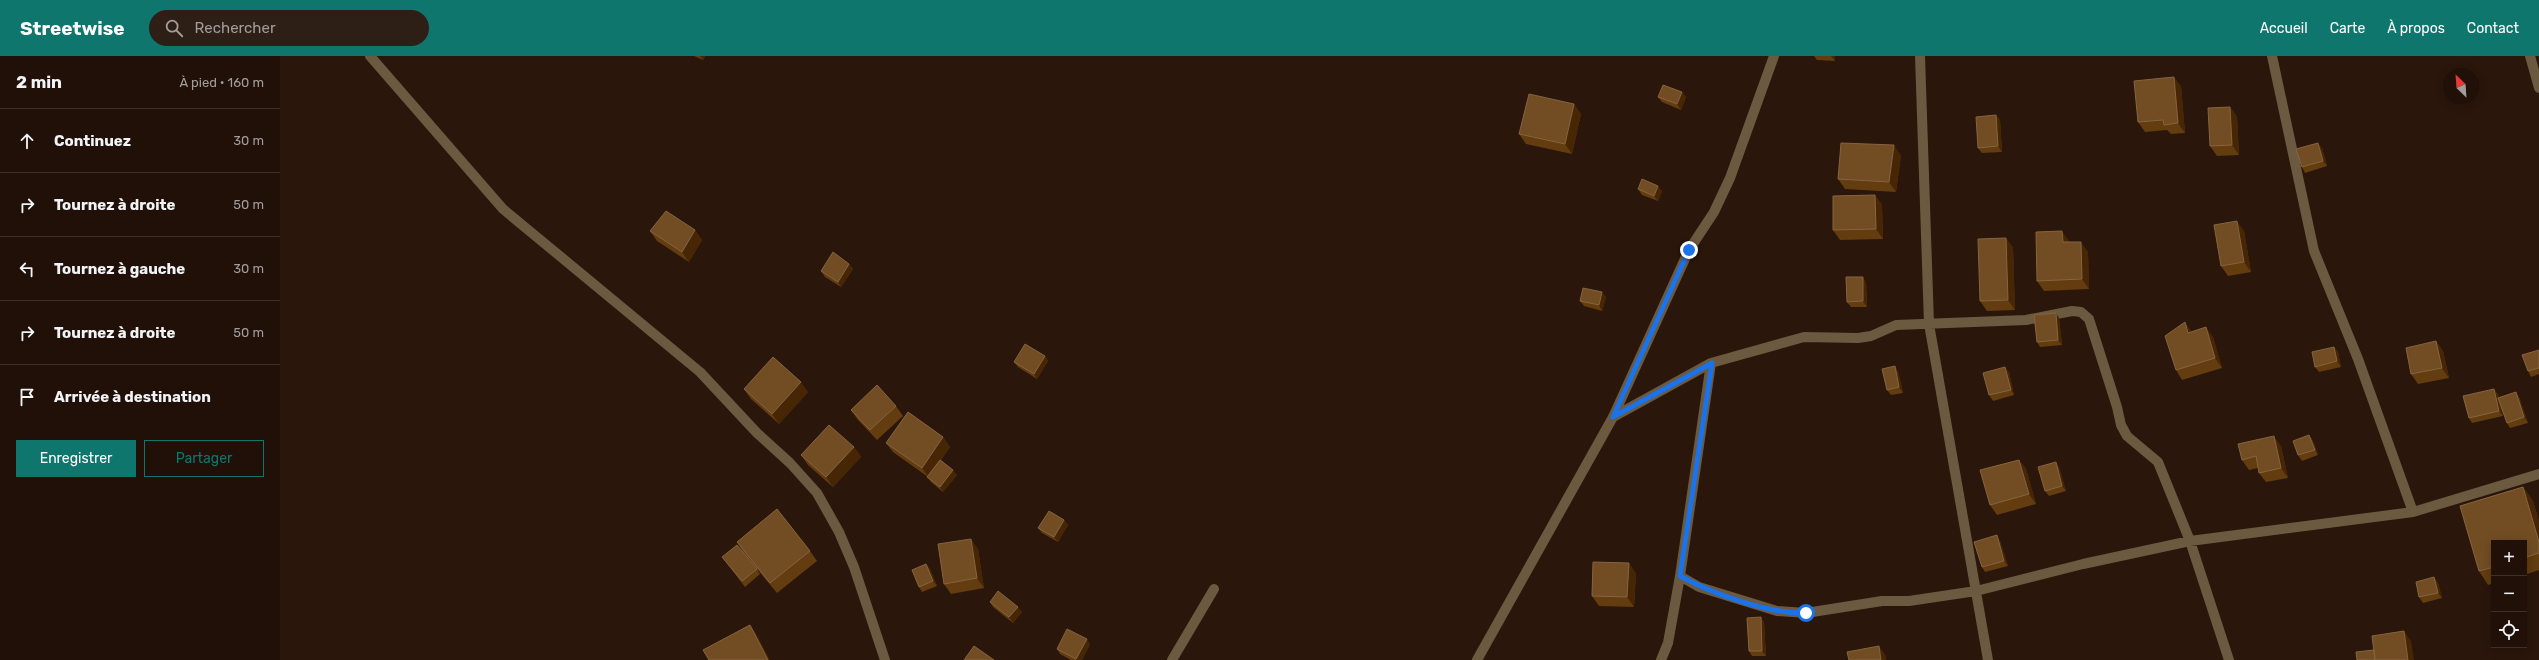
<!DOCTYPE html>
<html lang="fr">
<meta charset="utf-8">
<style>
:root{--surface:#201008;--page:#2d1e16;--text:#f1f3f6;--muted:#a29d9c;--line:#3d3029;--accent:#0f766e}
body{margin:0;font-family:Rubik,sans-serif;background:var(--page);color:var(--text)}
.controls{position:absolute;right:12px;bottom:12px;display:grid;overflow:hidden;border-radius:0px;box-shadow:0 2px 10px #0003}
.controls button{width:36px;height:36px;display:grid;place-items:center;padding:0;border:0;border-bottom:1px solid var(--line);background:var(--surface);color:var(--text);font:20px sans-serif}
.compass{position:absolute;left:2163px;top:12px;width:36px;height:36px;border-radius:50%;background:var(--surface);box-shadow:0 2px 10px #0003;rotate:335deg}
.stop{position:absolute;width:12px;height:12px;margin:-9px;border:3px solid #1a73e8;border-radius:50%;background:#fff}
.stop.end{background:#1a73e8;border-color:#fff;box-shadow:0 1px 4px #0008}
.list{margin:0;padding:0;list-style:none}
h2{display:flex;justify-content:space-between;align-items:center;height:52px;margin:0;padding:0 16px;font-size:17px}
h2 small{font-size:13px;font-weight:400;color:var(--muted)}
.list li{display:grid;grid-template-columns:26px 1fr auto;gap:12px;align-items:center;box-sizing:border-box;height:64px;padding:0 16px;border-top:1px solid var(--line)}
.list b{display:block;font-size:15px;white-space:nowrap}
.list em{font-size:13px;font-style:normal;color:var(--muted)}
.actions{display:flex;gap:8px;padding:12px 16px}
.actions a{flex:1;padding:9px 0;border:1px solid var(--accent);border-radius:0px;text-align:center;font-size:14px;color:var(--accent)}
.actions .main{background:var(--accent);color:#fff}
.icon{flex:none;width:22px;height:22px;fill:none;stroke:currentColor;stroke-width:2;stroke-linecap:round;stroke-linejoin:round}
.map{position:relative;flex:none;width:2259px;height:604px;overflow:hidden}
header{display:flex;align-items:center;gap:24px;box-sizing:border-box;height:56px;padding:0 20px;background:var(--accent);color:#fff}
header strong{font-size:19px}
nav{display:flex;gap:22px;margin-inline-start:auto;font-size:14px}
.search{width:280px;height:36px;background:var(--page);display:flex;align-items:center;gap:10px;box-sizing:border-box;padding:0 14px;border-radius:22px;color:var(--muted);font-size:15px}
main{display:flex}
aside{flex:1;background:var(--surface)}
.map>svg:first-child{display:block}
</style>
<header>
<strong>Streetwise</strong>
<div class="search"><svg class="icon" aria-label="search" viewBox="0 0 24 24"><circle cx="10" cy="10" r="6"/><path d="M15 15l6 6"/></svg>Rechercher</div>
<nav><a>Accueil</a><a>Carte</a><a>À propos</a><a>Contact</a></nav>
</header>
<main>
<aside>
<h2>2 min<small>À pied · 160 m</small></h2>
<ul class="list">
<li><svg class="icon" aria-label="ahead" viewBox="0 0 24 24"><path d="M12 20V5M6 11l6-6 6 6"/></svg><div><b>Continuez</b></div><em>30 m</em></li>
<li><svg class="icon" aria-label="right" viewBox="0 0 24 24"><path d="M7 20v-9h11M14 6l5 5-5 5"/></svg><div><b>Tournez à droite</b></div><em>50 m</em></li>
<li><svg class="icon" aria-label="left" viewBox="0 0 24 24"><path d="M17 20v-9H6M10 6l-5 5 5 5"/></svg><div><b>Tournez à gauche</b></div><em>30 m</em></li>
<li><svg class="icon" aria-label="right" viewBox="0 0 24 24"><path d="M7 20v-9h11M14 6l5 5-5 5"/></svg><div><b>Tournez à droite</b></div><em>50 m</em></li>
<li><svg class="icon" aria-label="arrive" viewBox="0 0 24 24"><path d="M6 21V4h12l-3 4 3 4H6"/></svg><div><b>Arrivée à destination</b></div></li>
</ul>
<div class="actions"><a class="main">Enregistrer</a><a>Partager</a></div>
</aside>
<div class="map">
<svg width="2259" height="604" viewBox="0 0 2259 604">
<rect width="100%" height="100%" fill="#2a160b"/>
<g fill="none" stroke-linecap="round" stroke-linejoin="round">
<path stroke="#6b5a3f" stroke-width="10" d="M90,0L223,153L420,316L477,377L510,407L537,437L559,476L574,511L605,604
M1640,0L1649,268L1708,604
M1992,0L2034,195L2078,303L2133,456
M2250,0L2259,32
M1333,361L1431,307L1524,281L1578,282L1591,280L1616,269L1746,264L1792,255L1801,256L1809,263L1837,351L1841,369L1847,380L1878,406L1910,485L1949,604
M1400,520L1419,531L1497,555L1526,557L1602,545H1629L1696,535L1803,508L1910,485L2133,456L2259,418
M892,604L934,533
M1197,604L1333,361L1409,194L1434,156L1450,122L1494,0
M1381,604L1388,587L1400,520L1431,307"/>
</g>
<path fill="#633c0f" d="M414,0H425L423,4Z
M1534,0H1555V5L1537,4Z
M1901,30L1905,77L1891,78L1887,74L1865,76L1858,66Z
M1402,36L1406,41L1401,54L1382,46L1378,41Z
M1294,48L1301,58L1292,98L1246,88L1239,78Z
M1950,51L1957,61L1959,99L1937,100L1930,90Z
M1716,59L1720,64L1722,96L1702,97L1698,92Z
M2042,92L2047,110L2025,117L2022,111Z
M1621,99L1616,136L1565,133L1558,123Z
M1358,133L1382,135L1378,145L1362,139Z
M1595,139L1602,149L1603,183L1560,184L1553,174Z
M415,174L422,184L409,206L377,185L370,175Z
M1964,175L1971,216L1948,220L1941,210Z
M1726,182L1733,192L1735,254L1707,255L1700,245Z
M1789,185V186L1808,196L1809,233L1764,235L1757,225Z
M569,208L573,213L561,231L545,221L541,215Z
M1586,226L1587,251H1571L1567,246Z
M1326,241L1322,255L1304,250L1300,245Z
M1776,257L1779,262L1782,289L1760,291L1757,286Z
M1912,276L1933,281L1942,312L1902,324L1896,314Z
M2156,285L2163,295L2169,322L2138,328L2131,318Z
M2054,291L2058,296L2061,311L2039,316L2035,311Z
M2259,294V318L2251,321L2248,315Z
M765,300L768,305L757,323L738,311L734,306Z
M1618,315L1623,337L1611,339L1607,334Z
M1729,316L1734,339L1713,345L1709,339Z
M464,333L528,336L499,368L471,343Z
M2218,338L2219,342L2239,341L2248,367L2230,372L2227,367L2219,345L2223,360L2192,367L2189,362Z
M616,350L623,360L597,384L578,364L571,354Z
M2029,379L2033,385L2038,399L2022,405L2018,399Z
M663,381L670,391L661,404L677,419L663,436L651,426L648,421L613,396L606,387Z
M2001,390L2008,422L1986,426L1979,417L1978,412L1969,414L1962,404Z
M574,391L581,401L553,431L528,409L521,399Z
M1739,404L1746,413L1756,448L1717,459L1710,449Z
M1779,411L1786,435L1769,440L1765,435Z
M2243,431L2253,445L2259,465V514L2244,519V487H2214V527L2208,529L2199,515L2180,450Z
M784,464L788,469L778,486L762,477L758,472Z
M1720,485L1728,510L1705,516L1702,511Z
M457,486L530,495L537,505L497,537L463,496Z
M698,493L704,532L671,538L664,528Z
M442,501L477,513L480,518L465,531Z
M646,508L650,513L657,530L642,536L639,531Z
M1356,517L1354,551L1319,550L1312,540Z
M2154,521L2158,527L2162,542L2143,547L2139,541Z
M710,546L742,556L733,567L713,551Z
M1481,561L1484,567L1486,600H1472L1469,595Z
M810,588L802,604H791L780,598L777,593Z"/>
<path fill="#462604" d="M420,0H425L423,4Z
M1551,0H1555V5Z
M1894,21L1901,30L1905,77L1898,67Z
M1402,36L1406,41L1401,54L1397,48Z
M1294,48L1301,58L1292,98L1285,88Z
M1950,51L1957,61L1959,99L1952,89Z
M1716,59L1720,64L1722,96L1718,90Z
M2038,87L2042,92L2047,110L2043,105Z
M1614,89L1621,99L1616,136L1609,126Z
M1378,130L1382,135L1378,145L1374,140Z
M1595,139L1602,149L1603,183L1596,173Z
M1957,165L1964,175L1971,216L1964,206Z
M415,174L422,184L409,206L402,196Z
M1782,175L1789,185L1790,196L1783,186Z
M1726,182L1733,192L1735,254L1728,244Z
M1801,186L1808,196L1809,233L1802,223Z
M569,208L573,213L561,231L558,226Z
M1583,221L1586,226L1587,251L1583,245Z
M1322,236L1326,241L1322,255L1319,249Z
M1776,257L1779,262L1782,289L1778,284Z
M1905,266L1912,276L1908,277Z
M1926,271L1933,281L1942,312L1935,302Z
M2156,285L2163,295L2169,322L2162,312Z
M2054,291L2058,296L2061,311L2057,305Z
M765,300L768,305L757,323L754,318Z
M1615,310L1618,315L1623,337L1619,331Z
M1725,311L1729,316L1734,339L1731,334Z
M521,326L528,336L499,368L492,358Z
M2214,333L2218,338L2223,360L2219,355Z
M2236,336L2239,341L2248,367L2244,361Z
M2029,379L2033,385L2038,399L2035,394Z
M1994,380L2001,390L2008,422L2001,412Z
M663,381L670,391L649,422L642,412Z
M574,391L581,401L553,431L546,421Z
M1739,404L1746,413L1756,448L1749,438Z
M1776,406L1779,411L1786,435L1782,430Z
M673,414L677,419L663,436L660,431Z
M2243,431L2253,445L2259,465V486Z
M784,464L788,469L778,486L774,481Z
M1717,479L1720,485L1728,510L1724,505Z
M691,483L698,493L704,532L697,522Z
M1349,507L1356,517L1354,551L1347,541Z
M646,508L650,513L657,530L653,525Z
M2154,521L2158,527L2162,542L2158,537Z
M738,551L742,556L733,567L729,561Z
M1481,561L1484,567L1486,600L1482,595Z
M470,569L477,579L490,604H488Z
M2124,575L2131,585L2134,604H2128Z
M807,583L810,588L802,604H796V603Z
M1599,590L1606,600V604H1601Z"/>
<path fill="#724d24" stroke="#856440" d="M1894,21L1898,67L1884,69L1883,64L1858,66L1854,25Z
M1383,29L1402,36L1397,48L1378,41Z
M1249,38L1294,48L1285,88L1239,78Z
M1950,51L1952,89L1930,90L1928,52Z
M1716,59L1718,90L1698,92L1696,61Z
M1561,87L1614,89L1609,126L1558,123Z
M2038,87L2043,105L2022,111L2016,93Z
M1362,123L1378,130L1374,140L1358,133Z
M1595,139L1596,173L1553,174V140Z
M386,155L415,174L402,196L370,175Z
M1957,165L1964,206L1941,210L1934,169Z
M1782,175L1783,186H1801L1802,223L1757,225L1756,176Z
M1726,182L1728,244L1700,245L1698,183Z
M553,196L569,208L558,226L541,215Z
M1566,221H1583V245L1567,246Z
M1303,232L1322,236L1319,249L1300,245Z
M1776,257L1778,284L1757,286L1754,259Z
M1905,266L1908,277L1926,271L1935,302L1896,314L1885,280Z
M2156,285L2162,312L2131,318L2126,292Z
M745,288L765,300L754,318L734,306Z
M2054,291L2057,305L2035,311L2032,296Z
M2259,294V312L2248,315L2242,299Z
M493,301L521,326L492,358L464,333Z
M1615,310L1619,331L1607,334L1602,313Z
M1725,311L1731,334L1709,339L1703,317Z
M597,329L616,350L590,374L571,354Z
M2214,333L2219,355L2189,362L2183,340Z
M2236,336L2244,361L2227,367L2218,342Z
M628,356L663,381L642,412L606,387Z
M549,369L574,391L546,421L521,399Z
M2029,379L2035,394L2018,399L2013,385Z
M1994,380L2001,412L1979,417L1976,400L1962,404L1958,388Z
M660,404L673,414L660,431L647,421Z
M1739,404L1749,438L1710,449L1700,414Z
M1776,406L1782,430L1765,435L1758,411Z
M2243,431L2259,486V497L2244,502V487H2214V511L2199,515L2180,450Z
M497,453L530,495L490,527L457,486Z
M769,455L784,464L774,481L758,472Z
M1717,479L1724,505L1702,511L1694,486Z
M691,483L697,522L664,528L658,488Z
M457,489L477,513L462,525L442,501Z
M1313,506L1349,507L1347,541L1312,540Z
M646,508L653,525L639,531L632,514Z
M2154,521L2158,537L2139,541L2136,526Z
M718,535L738,551L729,561L710,546Z
M1481,561L1482,595H1469L1467,562Z
M470,569L488,604H429L423,594Z
M787,573L807,583L796,603L777,593Z
M2124,575L2128,604H2095L2092,580Z
M694,590L714,604H684Z
M1599,590L1601,604H1569L1567,596Z
M2094,594L2095,604H2077L2076,596Z"/>
<g fill="none" stroke-linecap="round" stroke-linejoin="round">
<path stroke="#1a73e8" stroke-width="5" d="M1409,194L1333,361L1432,307L1400,520C1433,538 1489,558 1526,557"/>
</g>
</svg>
<div class="controls">
<button>+</button>
<button>−</button>
<button><svg class="icon" aria-label="locate" viewBox="0 0 24 24"><circle cx="12" cy="12" r="6"/><path d="M12 2v4M12 18v4M2 12h4M18 12h4"/></svg></button>
</div>
<svg class="compass" viewBox="-18 -18 36 36"><path d="M0-13l5 13h-10z" fill="#e53935"/><path d="M0 13l5-13h-10z" fill="#a29d9c"/></svg>
<div class="stop" style="left:1526px;top:557px"></div>
<div class="stop end" style="left:1409px;top:194px"></div>
</div>
</main>
